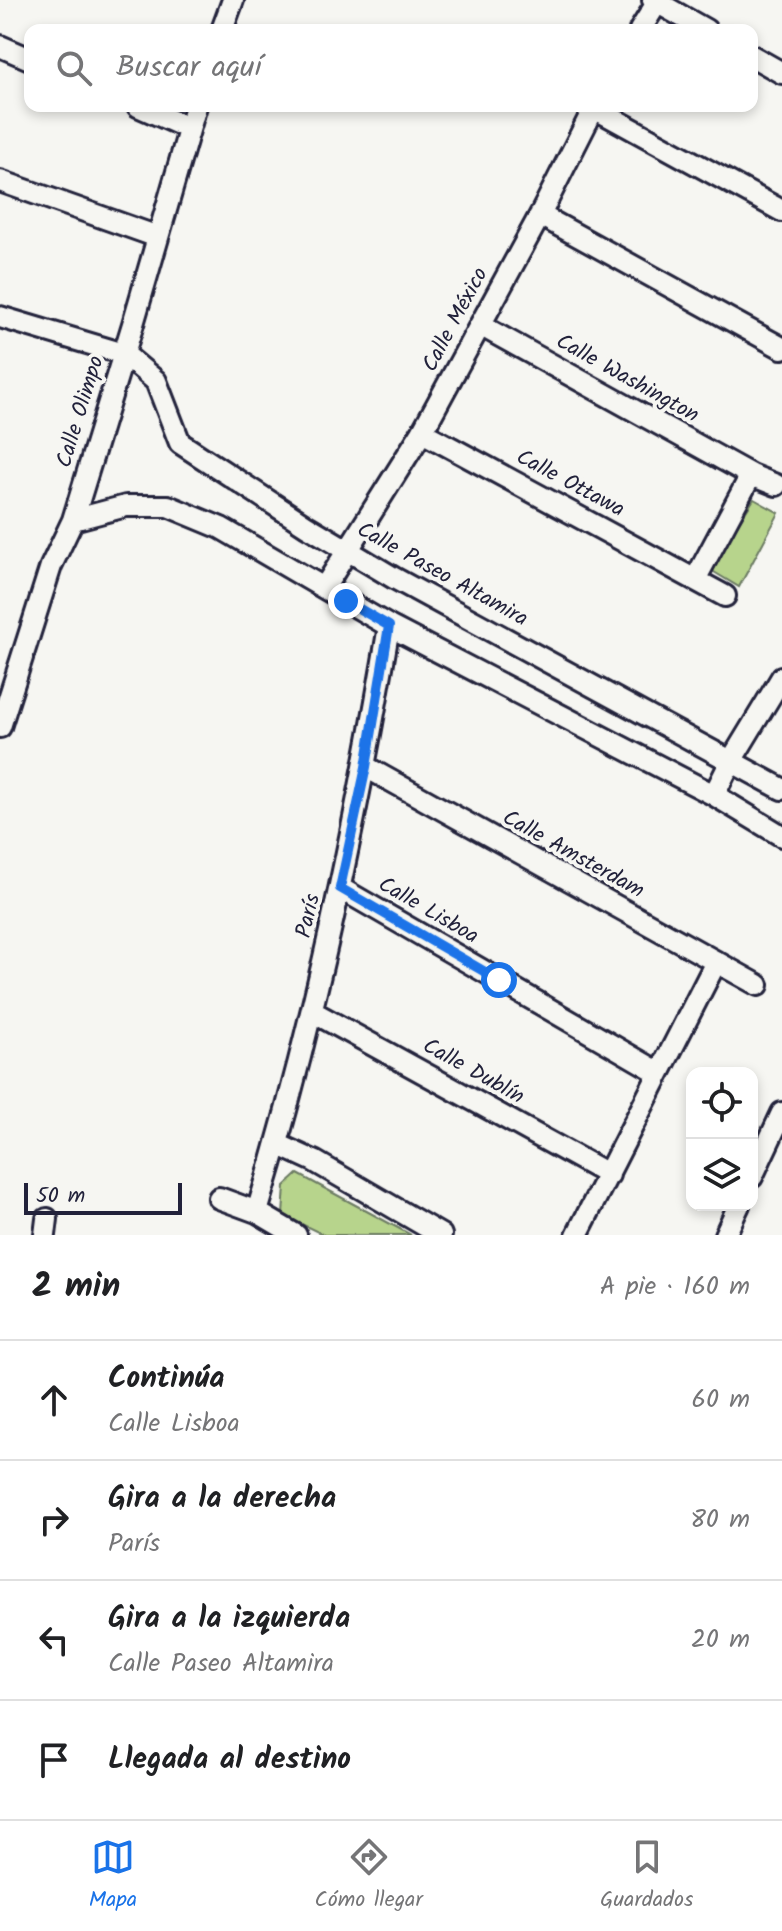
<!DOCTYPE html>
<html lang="es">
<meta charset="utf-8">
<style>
:root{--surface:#fff;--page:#f2f2f2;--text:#202124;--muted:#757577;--line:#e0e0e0;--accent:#1a73e8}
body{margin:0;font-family:Kalam,sans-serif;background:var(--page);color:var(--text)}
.controls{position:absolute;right:24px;bottom:24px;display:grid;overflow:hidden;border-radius:16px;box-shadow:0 4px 12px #0003}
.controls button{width:72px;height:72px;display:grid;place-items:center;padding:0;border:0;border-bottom:2px solid var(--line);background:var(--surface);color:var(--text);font:40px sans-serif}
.scale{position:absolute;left:24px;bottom:20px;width:158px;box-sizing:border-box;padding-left:8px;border:4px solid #22223b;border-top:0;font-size:22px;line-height:28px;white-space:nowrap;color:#22223b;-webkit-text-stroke:6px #f6f6f2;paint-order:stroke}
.stop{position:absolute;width:24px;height:24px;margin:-18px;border:6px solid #1a73e8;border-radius:50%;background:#fff}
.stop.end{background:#1a73e8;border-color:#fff;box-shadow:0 2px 8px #0008}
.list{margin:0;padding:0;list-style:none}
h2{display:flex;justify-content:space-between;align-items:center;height:104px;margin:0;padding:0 32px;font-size:34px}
h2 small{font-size:26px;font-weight:400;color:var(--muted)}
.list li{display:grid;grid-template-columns:52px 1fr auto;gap:24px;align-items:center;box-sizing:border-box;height:120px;padding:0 32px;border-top:2px solid var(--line)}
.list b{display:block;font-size:30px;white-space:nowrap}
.list p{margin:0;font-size:26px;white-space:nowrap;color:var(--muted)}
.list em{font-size:26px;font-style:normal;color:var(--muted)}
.icon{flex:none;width:44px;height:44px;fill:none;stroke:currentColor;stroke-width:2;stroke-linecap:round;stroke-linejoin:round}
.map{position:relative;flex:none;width:782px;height:1235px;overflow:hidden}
.search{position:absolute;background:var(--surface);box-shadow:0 4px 12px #0003;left:24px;right:24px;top:24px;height:88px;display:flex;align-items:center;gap:20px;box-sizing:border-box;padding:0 28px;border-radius:16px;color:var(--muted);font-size:30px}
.sheet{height:584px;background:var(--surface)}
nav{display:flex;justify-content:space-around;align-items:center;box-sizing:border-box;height:112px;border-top:2px solid var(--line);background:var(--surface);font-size:22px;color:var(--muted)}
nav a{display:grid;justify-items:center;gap:4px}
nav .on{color:var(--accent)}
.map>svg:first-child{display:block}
</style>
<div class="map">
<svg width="782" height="1235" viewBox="0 0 782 1235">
<rect width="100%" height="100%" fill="#f6f6f2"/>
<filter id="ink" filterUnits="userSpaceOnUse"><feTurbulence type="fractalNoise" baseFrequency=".0125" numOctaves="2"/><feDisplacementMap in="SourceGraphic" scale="16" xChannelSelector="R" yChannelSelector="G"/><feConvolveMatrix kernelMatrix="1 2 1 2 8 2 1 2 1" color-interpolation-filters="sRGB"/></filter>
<g filter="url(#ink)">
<path fill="#b7d48c" stroke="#6c7b64" stroke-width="2" d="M754,499L779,513L739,587L709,569Z
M298,1174L411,1235H324L283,1215L285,1186Z"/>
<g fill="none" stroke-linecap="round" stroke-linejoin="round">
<g stroke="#22223b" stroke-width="26">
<path id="minor" d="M653,0L706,30
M222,30L233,0
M640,30L657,3
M0,46L30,59
M752,56L782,73
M138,106L188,128
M594,108L782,211
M0,181L158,237
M540,215L782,348
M0,317L124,354L156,381L180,443L307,526L394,578L782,789
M480,325L751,475L776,485
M422,432L725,596
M73,520L126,506H168L221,528L389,626L714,795L782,836
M696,578L751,475
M324,588L422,432L540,215L595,106
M0,727L51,566L73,520L133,324L196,106
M366,767L758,985
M714,795L731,761L782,677
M340,888L658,1072
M313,1012L609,1175
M277,1144L314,1161L441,1235
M752,1177L782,1113
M219,1198L257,1212L296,1235
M257,1212C315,1020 356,824 389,626
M45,1235L47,1219
M577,1235L716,962
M725,1235L739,1205"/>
</g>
<use href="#minor" stroke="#f6f6f2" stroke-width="20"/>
</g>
</g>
<g fill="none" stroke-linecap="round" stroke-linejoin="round" filter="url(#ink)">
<path stroke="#1a73e8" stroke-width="10" d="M346,601L389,626L366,767L340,888L499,980"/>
</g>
<g text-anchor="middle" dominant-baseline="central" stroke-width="8" stroke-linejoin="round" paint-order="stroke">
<g font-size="22" fill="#22223b" stroke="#f6f6f2">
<text transform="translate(456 320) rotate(-62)">Calle México</text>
<text transform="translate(627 379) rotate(29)">Calle Washington</text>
<text transform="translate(81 412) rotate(-73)">Calle Olimpo</text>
<text transform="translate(570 484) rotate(28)">Calle Ottawa</text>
<text transform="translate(442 575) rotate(29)">Calle Paseo Altamira</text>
<text transform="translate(573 855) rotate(29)">Calle Amsterdam</text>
<text transform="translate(428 911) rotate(30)">Calle Lisboa</text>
<text transform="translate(309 916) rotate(-77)">París</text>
<text transform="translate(473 1072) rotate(29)">Calle Dublín</text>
</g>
</g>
</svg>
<div class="controls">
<button><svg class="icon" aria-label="locate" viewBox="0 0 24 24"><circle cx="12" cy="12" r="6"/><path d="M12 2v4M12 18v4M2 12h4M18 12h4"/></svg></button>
<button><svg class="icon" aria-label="layers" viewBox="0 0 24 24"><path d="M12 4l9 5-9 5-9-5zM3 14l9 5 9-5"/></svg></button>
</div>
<div class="scale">50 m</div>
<div class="stop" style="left:499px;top:980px"></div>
<div class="stop end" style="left:346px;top:601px"></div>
<div class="search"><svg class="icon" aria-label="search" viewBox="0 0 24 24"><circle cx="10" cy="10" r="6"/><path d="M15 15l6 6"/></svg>Buscar aquí</div>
</div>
<section class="sheet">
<h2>2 min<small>A pie · 160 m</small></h2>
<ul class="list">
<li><svg class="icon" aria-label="ahead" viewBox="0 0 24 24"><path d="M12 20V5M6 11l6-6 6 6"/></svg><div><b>Continúa</b><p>Calle Lisboa</p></div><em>60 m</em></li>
<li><svg class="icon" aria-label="right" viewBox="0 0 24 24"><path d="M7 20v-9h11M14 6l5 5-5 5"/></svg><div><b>Gira a la derecha</b><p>París</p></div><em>80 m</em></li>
<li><svg class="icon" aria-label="left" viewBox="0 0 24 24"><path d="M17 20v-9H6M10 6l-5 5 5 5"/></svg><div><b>Gira a la izquierda</b><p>Calle Paseo Altamira</p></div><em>20 m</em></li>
<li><svg class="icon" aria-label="arrive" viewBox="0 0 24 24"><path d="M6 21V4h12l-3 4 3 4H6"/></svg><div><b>Llegada al destino</b></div></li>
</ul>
</section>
<nav>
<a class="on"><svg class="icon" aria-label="map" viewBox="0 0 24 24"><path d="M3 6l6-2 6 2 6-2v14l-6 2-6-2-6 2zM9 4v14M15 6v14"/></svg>Mapa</a>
<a><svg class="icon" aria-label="directions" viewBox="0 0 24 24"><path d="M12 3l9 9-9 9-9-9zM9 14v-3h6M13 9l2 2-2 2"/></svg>Cómo llegar</a>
<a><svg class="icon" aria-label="saved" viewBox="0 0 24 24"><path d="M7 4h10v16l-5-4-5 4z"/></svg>Guardados</a>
</nav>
